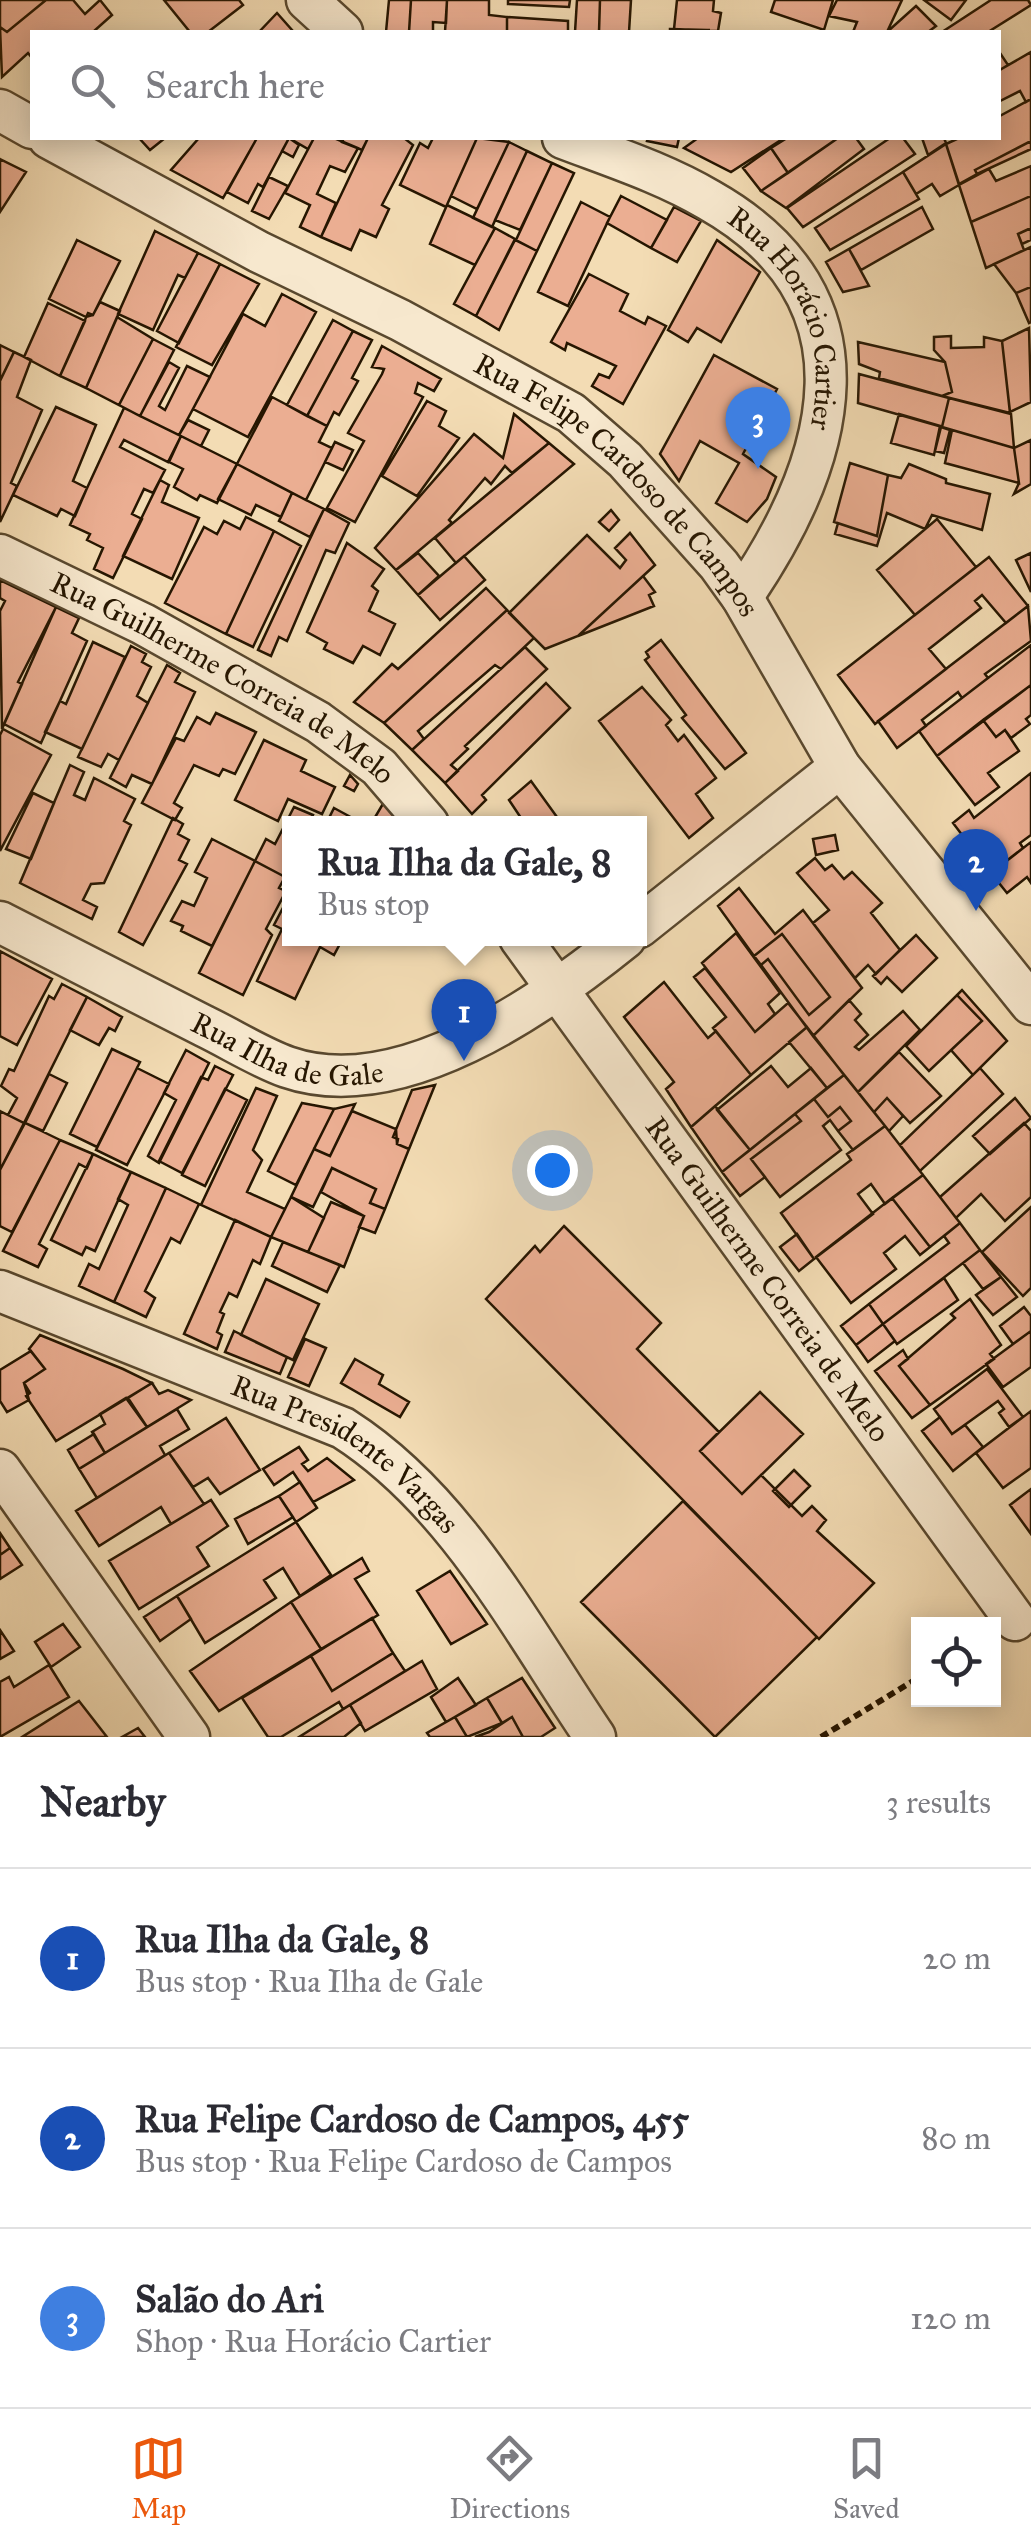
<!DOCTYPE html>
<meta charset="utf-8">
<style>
:root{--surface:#fff;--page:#f7f7f7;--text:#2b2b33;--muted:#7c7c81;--line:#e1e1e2;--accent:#ea580c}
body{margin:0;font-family:"IM FELL Great Primer",serif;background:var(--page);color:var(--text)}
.controls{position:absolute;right:30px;bottom:30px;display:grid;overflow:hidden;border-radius:0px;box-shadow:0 5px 25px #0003}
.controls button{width:90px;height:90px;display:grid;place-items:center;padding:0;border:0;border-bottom:2px solid var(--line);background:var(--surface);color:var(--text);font:50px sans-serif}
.you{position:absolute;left:552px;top:1170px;width:35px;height:35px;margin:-25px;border:8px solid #fff;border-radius:50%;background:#1a73e8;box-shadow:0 0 0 15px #1a73e833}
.badge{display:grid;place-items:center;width:65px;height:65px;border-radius:50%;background:var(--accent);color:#fff;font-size:32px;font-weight:700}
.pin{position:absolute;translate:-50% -82px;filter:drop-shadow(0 2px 5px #0008)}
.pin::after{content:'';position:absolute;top:52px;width:35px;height:30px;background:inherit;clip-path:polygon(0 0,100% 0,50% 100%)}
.popup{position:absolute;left:282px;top:816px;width:365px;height:130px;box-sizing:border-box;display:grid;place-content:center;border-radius:0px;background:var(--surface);filter:drop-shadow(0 2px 8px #0005);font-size:32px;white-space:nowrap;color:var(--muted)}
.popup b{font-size:38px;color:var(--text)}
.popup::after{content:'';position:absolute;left:50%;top:100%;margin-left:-20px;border:20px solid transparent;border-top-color:var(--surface)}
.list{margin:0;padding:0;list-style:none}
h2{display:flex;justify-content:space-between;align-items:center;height:130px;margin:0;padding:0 40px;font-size:42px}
h2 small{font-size:32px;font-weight:400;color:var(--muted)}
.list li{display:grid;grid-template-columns:65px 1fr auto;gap:30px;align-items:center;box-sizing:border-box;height:180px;padding:0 40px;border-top:2px solid var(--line)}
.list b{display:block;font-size:38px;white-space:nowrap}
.list p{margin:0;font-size:32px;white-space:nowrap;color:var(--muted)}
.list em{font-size:32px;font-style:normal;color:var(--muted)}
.icon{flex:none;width:55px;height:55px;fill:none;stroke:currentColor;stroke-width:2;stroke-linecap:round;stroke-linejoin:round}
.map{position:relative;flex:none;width:1031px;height:1737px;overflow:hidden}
.search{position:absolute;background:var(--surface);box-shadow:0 5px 25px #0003;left:30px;right:30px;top:30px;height:110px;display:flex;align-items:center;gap:25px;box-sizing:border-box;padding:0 35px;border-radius:0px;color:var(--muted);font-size:38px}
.sheet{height:670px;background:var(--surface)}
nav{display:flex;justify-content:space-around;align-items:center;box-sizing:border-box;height:140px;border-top:2px solid var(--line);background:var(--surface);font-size:28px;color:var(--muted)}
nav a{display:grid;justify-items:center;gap:5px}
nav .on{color:var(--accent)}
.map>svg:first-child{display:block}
</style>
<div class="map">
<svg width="1031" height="1737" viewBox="0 0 1031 1737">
<rect width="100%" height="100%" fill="#f3dcb4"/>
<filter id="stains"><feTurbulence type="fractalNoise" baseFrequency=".002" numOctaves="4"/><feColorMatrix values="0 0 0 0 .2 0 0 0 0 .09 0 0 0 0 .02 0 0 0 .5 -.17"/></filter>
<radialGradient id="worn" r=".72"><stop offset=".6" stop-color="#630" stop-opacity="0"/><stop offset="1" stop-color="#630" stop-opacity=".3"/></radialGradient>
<path fill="#ebae92" stroke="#261601" stroke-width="2.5" d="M0,0H46L7,32L0,27Z
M46,0H73L85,14L100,0L112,15L93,32H32V58L28,53L2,77L0,27L7,32Z
M164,0H239L243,5L208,32H190Z
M389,0H411L409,32H386Z
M411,0H447L446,23L433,22V32H409Z
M447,0H489V15L507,17V32H445Z
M508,0H570L569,7L508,4Z
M577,0H600L599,32H575Z
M600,0H631L629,32H599Z
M677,0H714L713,11L721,13L718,31L674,29Z
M775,0H833L824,30L771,12Z
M837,0H902L887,32H853L857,22L829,16Z
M924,0H966L951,20Z
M991,0H1028L1031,5L988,32H942Z
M916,6L936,26L928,32H887Z
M277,13L292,30L289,32H259Z
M507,17L568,21V32H507Z
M670,29L707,30H710L670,32Z
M998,50L1008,65L998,71Z
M1031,52V99L1026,102L1020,91L998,102V71Z
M1031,99V141L975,170L977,174L959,184L946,144L959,138H998V117Z
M139,138H165L150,150Z
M199,138H257L223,198L171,170Z
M257,138H289L263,187L258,184L248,203L227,192Z
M289,138H314L308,149Z
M289,138L299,145L293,157L282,151Z
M314,138H334L358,148L345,172L330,166L317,194L336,203L321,237L300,227L310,205L285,193Z
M344,138H368L362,150L342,142Z
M368,138H404L413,145L382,205L389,209L376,237L360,230L351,250L321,237Z
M433,138H477L446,207L400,185L420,143L428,148Z
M477,138L509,142L477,209L451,196Z
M648,138H679L677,147L647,141Z
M698,138H784L731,172L684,148Z
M787,138H838L788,173L771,148Z
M838,138H856L864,149L786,208L761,191Z
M890,138H903L915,154L803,227L787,208Z
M922,138H944L946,143L928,155Z
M1031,141V149L977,174L975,170Z
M509,142L527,151L492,227L473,218Z
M946,144L959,185L940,196L932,184L916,194L903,172Z
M771,148L788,173L761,191L743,168Z
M527,151L552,163L520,230L495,220Z
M0,159L26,172L0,212Z
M552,163L574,173L537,251L516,240Z
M1031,166V196L971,222L959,185L989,169L996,181Z
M903,172L919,199L830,250L815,228Z
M269,177L288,186L269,219L252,211Z
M621,196L667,220L651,248L607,223Z
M1031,196V228L1018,234L1024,250L986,268L971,222Z
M581,202L610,217L568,306L538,292Z
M447,205L495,228L475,265L430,244Z
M674,207L701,221L677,262L651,248Z
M922,207L933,229L861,270L849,249Z
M495,228L515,239L476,316L454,304Z
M1031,228V240L1022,244L1018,234Z
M155,231L198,253L185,278L178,275L153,330L118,314Z
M77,240L120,261L93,315L86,317L49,299Z
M515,240L537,251L499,330L476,316Z
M717,240L760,272L721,342L697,328L688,342L668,330Z
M1031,247V287L1016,293L994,264Z
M849,249L869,286L843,292L826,262Z
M198,253L220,264L179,343L157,331Z
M220,264L259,284L212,365L176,347Z
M589,274L628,294L620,311L645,324L648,317L666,326L623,404L592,386L599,374L609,378L616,366L567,343L565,350L551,342Z
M1031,287V322L1029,323L1016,293Z
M282,294L316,312L248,437L193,409L243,314L265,326Z
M100,302L120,311L86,388L60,376L88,313L93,315Z
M48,303L85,321L60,376L24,357Z
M117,317L153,339L119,405L86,388Z
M333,320L353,331L307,416L287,405Z
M1029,328L1031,402L1010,412L1002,341Z
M353,331L372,340L352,378L358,381L339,415L334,412L327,426L307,416Z
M951,336V348L984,347V337L1002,341L1010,413L942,396L952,392L945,362L934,350V337Z
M153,339L174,350L140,416L119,405Z
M858,342L945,362L952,392L942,396L879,378L880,372L859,364Z
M0,345L14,352L0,381Z
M382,346L441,379L434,391L418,383L415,393L423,397L355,522L327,508L364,441L348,433L382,374L384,369L372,367Z
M14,352L31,360L17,397L42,410L11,483L17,486L0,522V381Z
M714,355L777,389L743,454L776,477L767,499L747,522L716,503L739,463L700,441L679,481L660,454Z
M169,362L179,368L159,406L165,410L187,366L210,377L179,435L140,416Z
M859,374L949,398L942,427L858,403Z
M272,397L327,426L319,442L332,448L306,500L237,464Z
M949,398L1011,414L1014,448L942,427Z
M427,401L446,411L439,426L459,438L417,496L382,476Z
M56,407L96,425L73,481L87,488L75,516L61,509L57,516L13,495Z
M124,408L181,436L168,462L124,440L120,447L165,470L153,493L144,489L132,514L142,519L113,578L94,569L103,548L87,540L90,534L70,525Z
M514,414L549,443L512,473L505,466L491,484L485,478L449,520L452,523L396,570L375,548L474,434L503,458Z
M899,414L940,426L934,455L891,443Z
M188,420L209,430L201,446L179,435Z
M941,427L950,430L944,453L935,451Z
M952,430L1014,448L1019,483L945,463Z
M181,436L237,464L217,503L200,495L197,500L174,487L183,469L169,462Z
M1031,440V484L1014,494L1019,483L1014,448Z
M335,442L353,450L343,470L325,462Z
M549,443L574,464L456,563L435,538Z
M850,463L888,475L877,536L834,522Z
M237,464L292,493L281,517L256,505L251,515L218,499Z
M909,464L946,479V483L990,494L982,530L932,515L925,529L887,513L877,546L835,534L838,523L877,536L888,475L901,478Z
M160,480L169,485L162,502L199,518L172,579L123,556Z
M292,493L324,509L310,537L279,521Z
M324,509L349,523L335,553L326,550L287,641L279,637L271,656L258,650Z
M611,510L619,520L609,531L599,522Z
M246,517L274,531L226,634L165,603L204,527L217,534L224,521L240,529Z
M937,519L976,567L915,615L877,570Z
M274,531L301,546L253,647L226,634Z
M630,533L655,565L578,636L545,649L509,613L587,535L620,568L626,560L615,548Z
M347,543L384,569L372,586L378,591L369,611L395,624L380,655L363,646L353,663L324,649L327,643L307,632Z
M418,553L439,576L418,595L396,570Z
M1031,553V592L1016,560Z
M464,556L485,580L440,620L418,595Z
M989,557L1028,606L1006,623L982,595L975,601L981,608L929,649L946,669L875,724L838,675Z
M643,576L655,592L649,595L654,606L578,636Z
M0,580L56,607L18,682L22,684L2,729L0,611L5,601L0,598Z
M486,588L507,610L384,723L354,702L392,664L398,669Z
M1028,606L1031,641L985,674L988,678L962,698L958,692L922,720L926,726L897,748L878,721Z
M56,607L79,618L72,633L87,641L41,743L4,724Z
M507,610L534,638L501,669L495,665L418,731L424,739L412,750L384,723Z
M661,640L746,753L725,769L682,718L686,715L645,660L649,657L646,652Z
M93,642L125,657L82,749L45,732L60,701L66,704Z
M1031,645V685L937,756L919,731Z
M131,646L146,654L142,662L151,667L137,696L148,703L119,760L108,754L101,767L78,757Z
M525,647L547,669L465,746L468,749L451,765L458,771L445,783L412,750Z
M167,665L180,673L175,682L195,692L152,784L132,775L126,787L110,778Z
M546,683L570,708L482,795L486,800L472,814L445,783Z
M1031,685V715L1026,719L1030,724L1011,738L1005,730L996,737L983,720Z
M642,687L671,720L666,725L678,741L684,735L716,778L696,794L713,818L689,838L599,721Z
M216,713L256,732L235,774L223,769L219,776L194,765L174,803L182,808L175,820L142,803L176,738L184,741L197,717L210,724Z
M983,720L996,737L1005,730L1019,751L988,773L999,787L975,805L937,756Z
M3,729L51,755L0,851V735Z
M264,740L306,760L301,771L335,787L322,814L288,799L278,821L235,800Z
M70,765L84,772L74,795L85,800L94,778L135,799L124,821L131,825L104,883L91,884L83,900L97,907L92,919L20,883Z
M1031,773V835L1020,843L1023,848L991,873L953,823L969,810L974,818Z
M350,775L358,784L354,791L344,786Z
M531,781L562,824H525L509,800Z
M33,793L54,803L31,859L6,849Z
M384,802L400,824H371Z
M294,807L313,815L309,824H289V879L255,861L266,839L275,844Z
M334,808L358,821L357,824H326Z
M173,818L183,824L178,834L189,840L179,860L187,864L143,945L119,932Z
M835,835L838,850L816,855L813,839Z
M212,839L255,861L212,946L181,931L183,926L171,921L182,901L194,906L207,878L195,872Z
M1031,842V883L1027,877L1007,893L991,873Z
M815,858L825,870L832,865L844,879L852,872L882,903L871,913L900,950L876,974L868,965L855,978L813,923L829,910L797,873Z
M255,861L285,877L279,888L286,891L266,929L272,935L243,995L199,973Z
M739,888L775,934L803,910L862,988L813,1036L761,965L768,959L809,1015L830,997L782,934L754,956L718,906Z
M285,904L289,906V938H343L334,955L320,947L295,999L257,981L282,929L274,925Z
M736,933L780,993L768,1004L775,1014L755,1032L702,963Z
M782,934L830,997L809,1015L768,959L761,965L754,956Z
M916,935L937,958L902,992L887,977L881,984L873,976Z
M0,951L52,979L17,1045L0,1036Z
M705,968L755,1032L788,1003L807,1027L751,1075L713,1028L726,1017L694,977Z
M664,982L708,1038L716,1031L751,1075L691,1127L666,1089L674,1082L624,1017Z
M62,984L87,997L24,1123L8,1115L17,1098L1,1086L9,1069L14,1071L49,996L54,999Z
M962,990L1007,1041L973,1075L951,1050L982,1021L957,995Z
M957,995L982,1021L929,1071L906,1046Z
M87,997L122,1017L115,1031L109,1028L99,1045L70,1030Z
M849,1000L861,1014L855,1020L868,1035L855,1047L859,1050L903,1011L920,1030L858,1092L813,1036Z
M807,1027L844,1075L827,1088L789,1042Z
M112,1049L140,1062L97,1147L70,1134Z
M186,1050L209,1063L159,1163L148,1156L176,1100L164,1093Z
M899,1052L941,1096L910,1123L887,1098L874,1112L858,1092Z
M215,1066L233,1075L182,1173L159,1161L201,1077L208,1080Z
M771,1066L788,1087L811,1068L827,1088L750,1150L717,1110Z
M137,1068L169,1084L127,1165L96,1150Z
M980,1068L1003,1094L920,1171L900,1145Z
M49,1074L67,1083L43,1131L25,1123Z
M844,1075L885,1126L853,1150L838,1131L851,1121L840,1107L828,1117L814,1099Z
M435,1085L409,1149L397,1144L398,1139L393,1137L412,1090Z
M256,1088L277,1096L253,1150L262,1160L247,1192L285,1209L271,1237L201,1205Z
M225,1089L247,1100L205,1186L182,1175Z
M887,1098L903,1116L889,1131L874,1112Z
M1015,1098L1031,1118L990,1154L973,1136Z
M814,1099L828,1117L840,1107L851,1121L838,1131L830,1120L823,1126L841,1150L780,1197L751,1159L801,1121L795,1114Z
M302,1103L334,1109L296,1185L268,1171Z
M355,1104L330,1156L314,1149L334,1109Z
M715,1106L750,1150L722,1172L691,1127Z
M0,1111L24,1123L0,1170Z
M352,1111L396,1129L397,1144L409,1149L385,1209L370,1203L376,1189L332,1168L313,1207L291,1197L314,1149L330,1156Z
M795,1114L801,1121L751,1159L765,1177L740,1196L722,1172Z
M25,1123L60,1140L12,1232L0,1226V1170Z
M1024,1123L1031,1131V1197L1005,1221L981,1194L956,1218L940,1197Z
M885,1126L923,1175L885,1204L871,1184L858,1194L873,1214L814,1259L781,1213L851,1160L847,1154Z
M60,1140L93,1154L87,1168L79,1164L39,1244L47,1249L38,1267L3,1251Z
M93,1154L131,1172L95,1251L86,1247L82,1255L51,1240Z
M332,1168L376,1189L370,1203L385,1209L375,1233L359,1227L364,1216L321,1192Z
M131,1172L166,1188L114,1302L79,1286L89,1264L99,1269L128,1205L118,1199Z
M923,1175L960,1223L930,1247L892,1198Z
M166,1188L199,1204L180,1243L171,1238L145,1291L155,1298L146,1317L114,1302Z
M291,1197L324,1218L308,1252L271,1237Z
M892,1198L930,1247L920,1255L905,1236L884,1253L896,1269L851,1303L816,1257Z
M331,1202L364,1216L344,1267L308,1252Z
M1031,1207V1288L1023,1296L982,1252Z
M235,1220L271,1237L260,1264L253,1260L237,1297L229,1293L220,1312L224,1314L217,1332L222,1335L217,1349L184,1334Z
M960,1223L980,1250L883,1324L869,1304L949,1243L944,1236Z
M564,1226L661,1323L637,1349L719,1432L700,1451L742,1494L761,1475L802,1516L812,1506L826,1520L817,1531L874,1583L819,1639L486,1299L535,1246L540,1252Z
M797,1234L814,1259L799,1271L780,1247Z
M283,1242L340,1265L327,1292L272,1266Z
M980,1250L1001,1277L983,1289L963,1263Z
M1001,1277L1017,1297L993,1315L976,1295Z
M944,1278L958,1300L897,1344L883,1324Z
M266,1279L319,1304L293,1360L241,1335Z
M970,1299L1001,1345L990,1354L994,1359L930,1405L899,1366L955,1318L951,1314Z
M869,1304L883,1324L856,1345L841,1326Z
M1024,1307L1031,1316V1331L1013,1344L1000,1326Z
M883,1324L895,1341L868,1362L856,1345Z
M234,1331L287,1357L280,1374L225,1352Z
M1031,1331V1367L1003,1387L986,1364Z
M40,1335L123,1369L152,1383L56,1441L26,1396L30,1393L24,1383L45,1369L29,1349Z
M305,1339L326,1348L309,1386L288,1377Z
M903,1350L908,1359L899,1366L930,1405L912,1418L875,1371Z
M31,1351L45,1369L24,1383L29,1400L7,1412L0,1401V1370Z
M355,1359L383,1375L379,1384L409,1402L400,1417L341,1383Z
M987,1369L1023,1417L1009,1427L999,1413L1004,1409L998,1401L952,1434L934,1409Z
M152,1383L159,1394L168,1390L191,1400L147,1427L128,1398Z
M760,1392L803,1434L742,1494L700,1451Z
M126,1398L147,1427L105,1453L92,1432L105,1424L100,1414Z
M177,1409L189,1429L160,1446L165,1455L97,1498L79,1469Z
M1031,1411V1468L1003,1488L976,1453Z
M940,1417L952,1434L965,1425L983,1447L953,1471L922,1431Z
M226,1418L260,1470L220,1494L208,1478L193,1487L169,1453Z
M94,1434L105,1453L79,1469L68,1450Z
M299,1447L308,1460L302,1464L308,1471L327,1458L354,1480L313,1502L293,1472L274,1485L263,1469Z
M169,1453L204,1504L171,1524L161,1507L99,1546L76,1511Z
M794,1470L810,1486L789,1507L773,1491Z
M300,1482L317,1508L296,1522L279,1496Z
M1031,1489V1534L1010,1505Z
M279,1496L293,1517L248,1544L235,1519Z
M211,1500L228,1526L197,1547L209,1566L139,1609L109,1561Z
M683,1501L817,1637L715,1737L581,1602Z
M296,1522L331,1575L300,1596L283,1568L264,1580L276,1598L205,1643L177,1596Z
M0,1533L10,1548L0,1555Z
M10,1548L22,1565L0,1579V1555Z
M362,1558L369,1571L355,1579L378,1615L321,1649L291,1602Z
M450,1571L487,1624L451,1644L417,1591Z
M177,1596L191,1619L160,1641L144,1617Z
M291,1602L321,1649L219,1711L190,1671Z
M372,1618L393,1653L332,1691L311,1656Z
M63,1624L80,1647L51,1667L35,1642Z
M0,1630L14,1651L0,1659Z
M393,1653L405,1671L343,1709L339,1702L281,1737H268L242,1698L311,1656L332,1691Z
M422,1661L437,1689L365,1731L350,1705Z
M49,1665L69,1697L0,1737V1682L9,1677L14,1687Z
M458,1678L476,1705L446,1722L431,1697Z
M522,1678L555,1728L541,1737H523L512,1717L502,1723L487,1698Z
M487,1698L502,1723L467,1737L455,1717Z
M79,1701L107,1737H22Z
M350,1705L361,1723L344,1737H299Z
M455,1717L467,1737H430L427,1733Z
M512,1717L523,1737H475L489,1732Z
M138,1728L145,1737H122Z"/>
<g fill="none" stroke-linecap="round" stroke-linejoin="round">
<g stroke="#59482e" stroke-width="45">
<g id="minor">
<path d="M307,0L342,32"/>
<path d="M0,110L32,128"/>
<path id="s1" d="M49,138L259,252L400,320L571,413L625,460L719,565L742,597L840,767L1031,1004"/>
<path id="s2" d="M563,138C613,157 663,173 709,200C882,298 836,460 742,597"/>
<path id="s3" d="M0,555L143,624L318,722L379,767L428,824"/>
<path id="s4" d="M0,922C68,957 136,992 204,1026C231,1039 259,1057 287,1067C400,1106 542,1005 625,938"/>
<path d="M639,927L840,767"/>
<path id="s5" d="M520,938L1015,1620"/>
<path id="s6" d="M0,1291L343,1428C456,1500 521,1628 595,1737"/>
<path d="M0,1470L189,1737"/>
</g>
</g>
<path stroke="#261601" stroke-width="6" stroke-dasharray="8 5" stroke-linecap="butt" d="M821,1737L918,1678"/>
<use href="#minor" stroke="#f7e8ce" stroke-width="40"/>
</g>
<g text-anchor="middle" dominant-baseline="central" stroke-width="8" stroke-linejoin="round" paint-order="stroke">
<g font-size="30" fill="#261601" stroke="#f7e8ce">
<text stroke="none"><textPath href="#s2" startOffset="310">Rua Horácio Cartier</textPath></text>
<text stroke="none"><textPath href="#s1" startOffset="672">Rua Felipe Cardoso de Campos</textPath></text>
<text stroke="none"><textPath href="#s3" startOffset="255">Rua Guilherme Correia de Melo</textPath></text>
<text stroke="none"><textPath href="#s4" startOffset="318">Rua Ilha de Gale</textPath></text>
<text stroke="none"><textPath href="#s5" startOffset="422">Rua Guilherme Correia de Melo</textPath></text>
<text stroke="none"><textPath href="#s6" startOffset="385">Rua Presidente Vargas</textPath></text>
</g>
</g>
<rect width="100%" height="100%" filter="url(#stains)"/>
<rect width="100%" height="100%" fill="url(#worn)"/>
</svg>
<div class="controls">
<button><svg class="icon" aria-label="locate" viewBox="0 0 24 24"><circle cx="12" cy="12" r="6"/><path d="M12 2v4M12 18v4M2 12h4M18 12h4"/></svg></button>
</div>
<div class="you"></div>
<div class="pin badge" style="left:464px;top:1061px;background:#1a4fb4">1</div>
<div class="popup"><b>Rua Ilha da Gale, 8</b>Bus stop</div>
<div class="pin badge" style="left:976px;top:911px;background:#1a4fb4">2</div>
<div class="pin badge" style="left:758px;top:469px;background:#3f7fe0">3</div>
<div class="search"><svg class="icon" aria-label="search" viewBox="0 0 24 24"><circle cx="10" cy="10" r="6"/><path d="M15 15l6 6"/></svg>Search here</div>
</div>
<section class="sheet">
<h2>Nearby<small>3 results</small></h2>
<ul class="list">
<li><span class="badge" style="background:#1a4fb4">1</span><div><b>Rua Ilha da Gale, 8</b><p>Bus stop · Rua Ilha de Gale</p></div><em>20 m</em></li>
<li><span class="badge" style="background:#1a4fb4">2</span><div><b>Rua Felipe Cardoso de Campos, 455</b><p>Bus stop · Rua Felipe Cardoso de Campos</p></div><em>80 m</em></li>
<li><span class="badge" style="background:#3f7fe0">3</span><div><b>Salão do Ari</b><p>Shop · Rua Horácio Cartier</p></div><em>120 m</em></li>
</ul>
</section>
<nav>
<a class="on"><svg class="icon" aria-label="map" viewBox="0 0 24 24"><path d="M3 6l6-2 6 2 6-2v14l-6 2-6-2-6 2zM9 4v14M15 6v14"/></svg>Map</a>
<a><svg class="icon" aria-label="directions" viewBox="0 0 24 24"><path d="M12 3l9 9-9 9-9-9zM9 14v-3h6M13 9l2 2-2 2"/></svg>Directions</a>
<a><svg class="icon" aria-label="saved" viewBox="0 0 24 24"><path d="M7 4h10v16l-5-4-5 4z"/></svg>Saved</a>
</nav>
